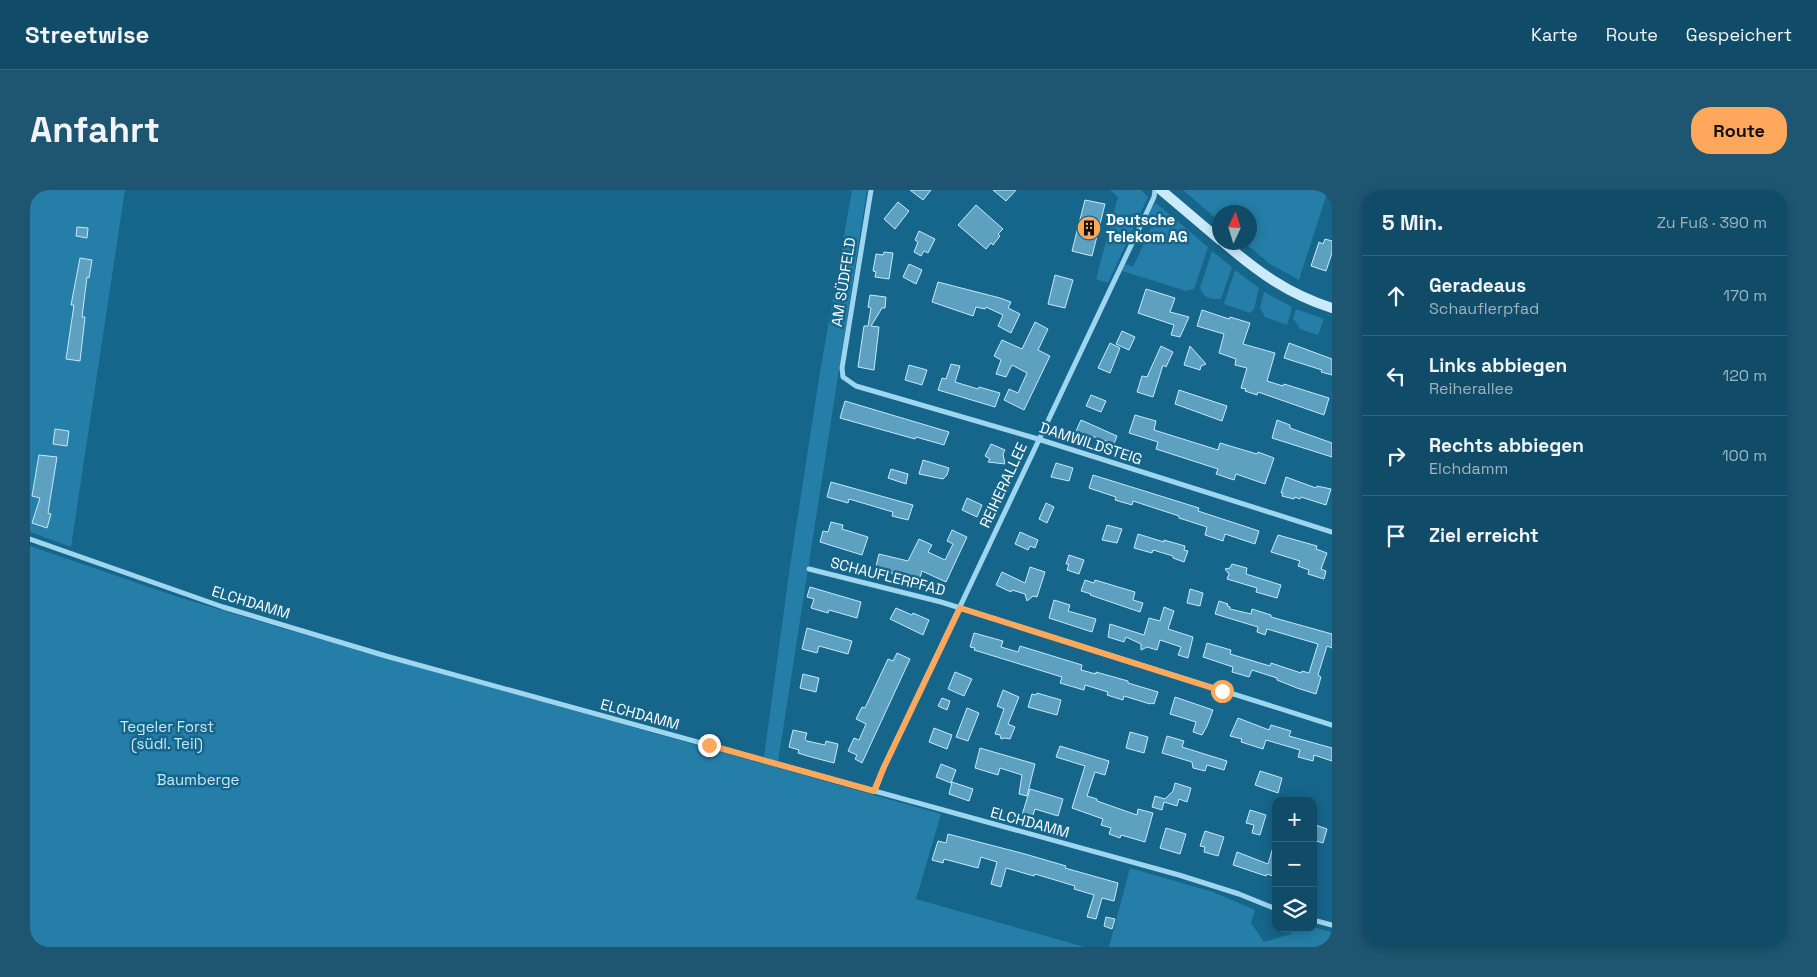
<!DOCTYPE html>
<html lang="de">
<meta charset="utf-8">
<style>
:root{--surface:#104c68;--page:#1e5671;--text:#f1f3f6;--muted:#9cb4c0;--line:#30637c;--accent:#ffa85c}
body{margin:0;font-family:"Space Grotesk",sans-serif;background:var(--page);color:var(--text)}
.controls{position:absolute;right:15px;bottom:15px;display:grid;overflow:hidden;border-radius:10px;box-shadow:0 2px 12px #0003}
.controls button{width:45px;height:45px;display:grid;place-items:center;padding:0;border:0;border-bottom:1px solid var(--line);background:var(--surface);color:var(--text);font:25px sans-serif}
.compass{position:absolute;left:1182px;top:15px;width:45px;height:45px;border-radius:50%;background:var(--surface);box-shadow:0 2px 12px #0003;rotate:4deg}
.stop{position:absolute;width:15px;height:15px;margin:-11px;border:4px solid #ffa85c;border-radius:50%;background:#fff}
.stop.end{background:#ffa85c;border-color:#fff;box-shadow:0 1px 5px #0008}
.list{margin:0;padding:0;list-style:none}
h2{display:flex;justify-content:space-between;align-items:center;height:65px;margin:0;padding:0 20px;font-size:21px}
h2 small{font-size:16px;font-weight:400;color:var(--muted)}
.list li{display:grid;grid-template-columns:32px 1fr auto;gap:15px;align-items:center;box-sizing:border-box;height:80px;padding:0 20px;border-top:1px solid var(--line)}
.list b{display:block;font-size:19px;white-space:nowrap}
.list p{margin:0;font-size:16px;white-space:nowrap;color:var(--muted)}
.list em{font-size:16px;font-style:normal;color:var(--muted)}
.icon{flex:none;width:28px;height:28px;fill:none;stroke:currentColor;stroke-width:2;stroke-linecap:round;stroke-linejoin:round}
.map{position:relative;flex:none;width:1302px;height:757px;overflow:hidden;border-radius:20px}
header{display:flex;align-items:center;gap:30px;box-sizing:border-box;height:70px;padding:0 25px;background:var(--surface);border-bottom:1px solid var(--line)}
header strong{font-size:24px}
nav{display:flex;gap:28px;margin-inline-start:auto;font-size:18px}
.intro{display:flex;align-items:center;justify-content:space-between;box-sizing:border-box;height:120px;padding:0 30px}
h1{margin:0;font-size:35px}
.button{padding:12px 22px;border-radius:20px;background:var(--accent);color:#111;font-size:18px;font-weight:700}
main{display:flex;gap:30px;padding:0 30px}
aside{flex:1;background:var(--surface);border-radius:20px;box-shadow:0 2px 12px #0003}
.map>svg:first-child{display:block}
</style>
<header>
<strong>Streetwise</strong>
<nav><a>Karte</a><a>Route</a><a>Gespeichert</a></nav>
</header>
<div class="intro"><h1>Anfahrt</h1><a class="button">Route</a></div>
<main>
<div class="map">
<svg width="1302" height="757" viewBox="0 0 1302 757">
<rect width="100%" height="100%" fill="#16658a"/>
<path fill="#257ea7" d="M0,0H95L41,357L0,342Z
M822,0H837L748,572L734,567L760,376L790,182Z
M1080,0H1111L1118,7L1078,93L1066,89L1088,7Z
M1153,0H1298L1269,90L1240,74L1215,53L1220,52V22H1190L1189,31Z
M1126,13L1178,57L1164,99L1156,101L1092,81L1095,74L1103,77L1123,34L1116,30L1121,18Z
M1182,61L1202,77L1191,109C1179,109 1175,109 1170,98Z
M1205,80L1229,98L1224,119L1220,123L1196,115L1194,113Z
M1234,102L1262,117L1257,135L1235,127L1230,118Z
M1266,119L1294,129L1288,145L1270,139L1263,128Z
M0,356L148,407L251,438L911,624L886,709L1055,757H0Z
M1100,678L1183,702L1225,720L1221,733L1234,752L1261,744L1263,738H1283V737L1302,742V757H1079Z"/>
<path fill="#5da0bf" stroke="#c4eafb" d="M880,0H901L893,10Z
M963,0H986L976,11Z
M1055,10L1075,14L1062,66L1042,61Z
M868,12L879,21L865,39L854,29Z
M946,15L973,39L968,44L970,46L963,55L961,53L956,59L928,35Z
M47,37L58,38L57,48L46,46Z
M889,41L905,49L898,63L894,61L891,66L884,62L888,52L885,50Z
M1295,49L1302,51V63L1296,81L1281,76L1289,52L1293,54Z
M854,62L863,63L859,89L845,87L846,82L843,81L846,64L853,65Z
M50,68L62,70L59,88L57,87L52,127H55L50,171L36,169L44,115H41Z
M879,74L892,80L886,94L873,87Z
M1025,85L1043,90L1035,118L1018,114Z
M908,92L970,108L981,112L978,118L990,124L981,143L968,136L973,125L956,117L955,119L946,117L943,126L902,112Z
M1116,99L1145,108L1140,122L1159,127L1150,147L1141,145L1144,135L1108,123Z
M840,105L856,107L855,118H852L841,136L849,137L844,180L828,177L834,136H838L841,118L838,117Z
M1172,120L1199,129L1200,127L1220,133L1213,154L1245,163L1237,191L1253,196L1254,194L1299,208L1294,225L1228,202L1227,205L1215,201L1216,199L1211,198L1217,178L1205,175L1206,169L1189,163L1194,144L1167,136Z
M1005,132L1018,139L1008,160L1020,166L994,220L974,210L979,199L988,203L997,183L982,175L976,187L966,184L971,170L964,166L972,150L992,159Z
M1092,141L1105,147L1099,160L1086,154Z
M1080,153L1090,158L1080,183L1068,178Z
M1259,153L1302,169V185L1291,182L1292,180L1254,168Z
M1131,156L1143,162L1136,177L1133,175L1123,207L1107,202L1112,186L1117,187Z
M1160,156L1176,174L1171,176L1170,180L1154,175Z
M921,174L930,176L925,192L948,199L949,197L970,203L965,217L908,200L912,188L916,189Z
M879,175L897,180L892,195L875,190Z
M1149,200L1197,216L1192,231L1145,214Z
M1061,205L1076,211L1071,222L1056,216Z
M815,211L919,242L914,255L886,247L885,249L810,228Z
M1105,225L1126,231L1124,240L1188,260L1190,253L1227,264L1228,262L1244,268L1235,294L1206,284L1204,290L1186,284L1188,279L1126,259L1128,252L1099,243Z
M1051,230L1087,246L1084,254L1056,244L1055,246L1046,241Z
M1247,230L1260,235V238L1302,253V267L1242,248Z
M25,239L39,241L37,256L23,254Z
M961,254L975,260L973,264L975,274L958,272L960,269L955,266Z
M9,265L27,267L18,323L21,324L17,338L2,333L10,308L2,306Z
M893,270L919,278L917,285L913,289L889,284Z
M1026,273L1043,278L1039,291L1021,287Z
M861,279L878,284L876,294L858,288Z
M1063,285L1169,318L1168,321L1229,341L1225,354L1195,344L1193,351L1175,345L1177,337L1149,328V326L1103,311L1102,315L1085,310L1086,307L1059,298Z
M1256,287L1286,298L1287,296L1301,299L1296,315L1271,307L1270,309L1265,307L1264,309L1252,306L1253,303H1251Z
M801,292L883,315L878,330L862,326L863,322L819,309L818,313L797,307Z
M937,308L952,315L947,327L932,320Z
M1016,313L1024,317L1017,333L1009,329Z
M801,332L813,335L812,339L838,347L832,365L790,352L793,341L798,342Z
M1077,335L1092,339L1087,353L1072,350Z
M922,340L937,347L916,392L892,381L887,397L877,394L879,389L852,380L843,388L849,364L878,371L889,349L902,355L898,362L915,370L923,354L917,351Z
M990,342L1008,350L1005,358L1000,356L998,360L985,354Z
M1108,344L1134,352V350L1155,356L1154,360L1158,361L1154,372L1143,368V366L1123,360L1122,363L1104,358Z
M1248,345L1287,356L1286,359L1297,363L1291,379L1296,381L1294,389L1278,384L1279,380L1268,376L1270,371L1241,362Z
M1039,365L1054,370L1049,384L1037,380L1039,374H1036Z
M1202,374L1217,378L1216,384L1251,395L1247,408L1226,402L1227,398L1197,389L1199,384L1195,379L1200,378Z
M1000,377L1015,382L1007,407L1003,406L997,411L995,404L982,400L981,402L966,395L972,382L995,393Z
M1055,390L1064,393L1065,390L1105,402L1103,410L1113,413L1110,422L1060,405L1061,404L1051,401Z
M780,397L831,412L827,428L799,420L798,423L781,418L784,409L777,407Z
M1160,399L1173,403L1170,416L1157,413Z
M1024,410L1040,415L1038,421L1066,429L1062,442L1019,428Z
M1189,411L1198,414L1197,416L1200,417V419L1221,424L1222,419L1241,425V427L1302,444V458L1297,456L1288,485L1291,487L1286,504L1267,498L1247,490V488L1222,480L1219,487L1202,482L1203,477L1173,467L1177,453L1201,460L1200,464L1240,476L1241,473L1271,483L1272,481L1279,483L1288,454L1237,439L1235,445L1227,442L1228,437L1185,424Z
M1134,417L1144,421L1138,439L1163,447L1158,468L1148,465L1151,457L1130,450L1127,460L1117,457L1111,460V454L1096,447L1094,452L1078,447L1080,434L1114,445L1119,428L1130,431Z
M866,418L882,425L883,423L899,430L893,445L860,429Z
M777,438L822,451L818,464L789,456L787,463L772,459Z
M944,443L973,451L971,457L988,462L990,456L1052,475L1051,480L1066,484V482L1098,491V493L1128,502L1124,514L1121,513L1120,514L1094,506L1093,510L1077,505L1078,502L1055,495L1054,500L1030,493L1032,487L944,460L945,458L940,457Z
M867,463L880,469L832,573L825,569L827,565L818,561L824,548L829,550L836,534L826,529L832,517L835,518L858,469L863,471Z
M925,482L942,489L934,506L918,499Z
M773,484L789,488L786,502L770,498Z
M973,500L989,507L978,534L985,537L980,549L975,548L971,549L970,545L965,544L974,519L967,516Z
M1007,503L1031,510L1027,525L998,517L1002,504L1006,505Z
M1145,507L1183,520L1177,536L1172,545L1163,542L1166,532L1140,524Z
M912,508L920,511L917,520L908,516Z
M937,518L949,523L938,551L926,547Z
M1208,528L1239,540L1241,535L1261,541L1259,546L1302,558V571L1284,565L1283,571L1268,567L1270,560L1236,550L1233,559L1211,552L1212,549L1200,546Z
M904,538L922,545L917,559L899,552Z
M763,540L777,543L775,549L777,551L795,555L796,551L808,554L804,573L781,567L768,563L769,560L759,557Z
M1100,542L1118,547L1114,563L1096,558Z
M1137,546L1154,551L1152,557L1197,571L1194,580L1177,575L1175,581L1163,578L1162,572L1132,563Z
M1030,556L1079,571L1075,585L1065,582L1057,606L1067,609V611L1107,625L1108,619L1123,623L1115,652L1091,645L1090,648L1079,644L1081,638L1071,635L1073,629L1042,618L1055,576L1026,567Z
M950,558L1005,574L997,606L989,604L992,585L970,578L968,585L945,578Z
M911,574L926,580L921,593L906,587Z
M1230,581L1252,588L1248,603L1225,595Z
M922,592L943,599L939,611L919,604Z
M1145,593L1161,598L1157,612L1149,609L1147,616L1134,612L1132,620L1122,617L1125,606L1135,609L1143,601Z
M1000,599L1033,609L1028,626L1005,619L1002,628L992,625Z
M1220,620L1236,625L1230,645L1222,643L1224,635L1216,633Z
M1283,634L1297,639L1293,653L1283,650Z
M1136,638L1156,644L1150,664L1130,658Z
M1175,641L1194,647L1188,666L1174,662L1175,657L1170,656Z
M918,644L995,664L1036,676L1035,678L1088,693L1084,711L1072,708L1066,729L1057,727L1064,705L1044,699L1045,696L1005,684L1004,686L976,678L971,697L961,694L967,672L951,667L948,678L914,669L913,673L902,670L908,651L916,653Z
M1244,654L1246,655V687L1237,684L1236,686L1203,675L1207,662L1238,674Z
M1076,727L1085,729L1082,739L1074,736Z"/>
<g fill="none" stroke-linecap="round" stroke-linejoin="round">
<path stroke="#9ed6ef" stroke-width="5" d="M841,0L812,178L813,187L826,196L1008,249L1302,342
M0,349L193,417L356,466L1149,685L1209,704L1246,719
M779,379L911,412L1302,535
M845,601L854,577L1124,7L1125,0
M1283,730L1302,735"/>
<path stroke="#cbebfa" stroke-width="10" d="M1131,0L1190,50
M1193,52C1228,82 1258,104 1302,118"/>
</g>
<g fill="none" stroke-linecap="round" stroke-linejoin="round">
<path stroke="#ffa85c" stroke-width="6" d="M679,555L844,601L854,577L930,418L1192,501"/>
</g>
<defs>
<g id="building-disc" transform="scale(1.25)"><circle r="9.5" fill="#ffa85c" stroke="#16658a"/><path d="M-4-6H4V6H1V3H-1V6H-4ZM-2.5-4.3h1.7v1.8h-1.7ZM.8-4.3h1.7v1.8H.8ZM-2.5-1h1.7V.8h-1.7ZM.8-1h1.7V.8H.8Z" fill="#111"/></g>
</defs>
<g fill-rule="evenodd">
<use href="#building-disc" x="1059" y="38"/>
</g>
<g text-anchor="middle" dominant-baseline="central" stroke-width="5" stroke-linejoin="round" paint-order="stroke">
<g font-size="15" font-weight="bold" fill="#fff" stroke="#16658a" text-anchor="start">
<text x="1076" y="29">Deutsche<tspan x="1076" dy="17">Telekom AG</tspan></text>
</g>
<g font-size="15" fill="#fff" stroke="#16658a">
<text transform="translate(813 92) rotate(-81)">AM SÜDFELD</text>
<text transform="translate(1061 253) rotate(18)">DAMWILDSTEIG</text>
<text transform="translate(973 295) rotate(-65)">REIHERALLEE</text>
<text transform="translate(858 386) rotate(14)">SCHAUFLERPFAD</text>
<text transform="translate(221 412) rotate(17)">ELCHDAMM</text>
<text transform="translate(610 524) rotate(15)">ELCHDAMM</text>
<text transform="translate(1000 632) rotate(15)">ELCHDAMM</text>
</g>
<g font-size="15" fill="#c4eafb" stroke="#16658a">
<text x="137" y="536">Tegeler Forst<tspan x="137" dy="17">(südl. Teil)</tspan></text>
<text x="168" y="589">Baumberge</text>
</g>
</g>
</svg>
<div class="controls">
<button>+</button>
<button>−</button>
<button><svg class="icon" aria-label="layers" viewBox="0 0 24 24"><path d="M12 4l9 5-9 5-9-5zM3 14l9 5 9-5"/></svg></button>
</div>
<svg class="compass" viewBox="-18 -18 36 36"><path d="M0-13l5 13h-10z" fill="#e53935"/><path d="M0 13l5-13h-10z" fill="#9cb4c0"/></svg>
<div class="stop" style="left:1192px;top:501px"></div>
<div class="stop end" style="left:679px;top:555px"></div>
</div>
<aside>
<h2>5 Min.<small>Zu Fuß · 390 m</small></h2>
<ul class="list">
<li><svg class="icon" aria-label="ahead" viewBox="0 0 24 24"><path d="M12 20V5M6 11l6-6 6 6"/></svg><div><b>Geradeaus</b><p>Schauflerpfad</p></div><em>170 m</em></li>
<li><svg class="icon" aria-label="left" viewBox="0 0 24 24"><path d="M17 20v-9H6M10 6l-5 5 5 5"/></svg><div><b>Links abbiegen</b><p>Reiherallee</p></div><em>120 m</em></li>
<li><svg class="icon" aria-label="right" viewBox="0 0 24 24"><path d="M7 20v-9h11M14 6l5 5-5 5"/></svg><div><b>Rechts abbiegen</b><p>Elchdamm</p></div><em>100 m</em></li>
<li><svg class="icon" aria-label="arrive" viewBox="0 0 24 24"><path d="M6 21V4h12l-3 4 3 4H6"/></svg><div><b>Ziel erreicht</b></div></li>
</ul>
</aside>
</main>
